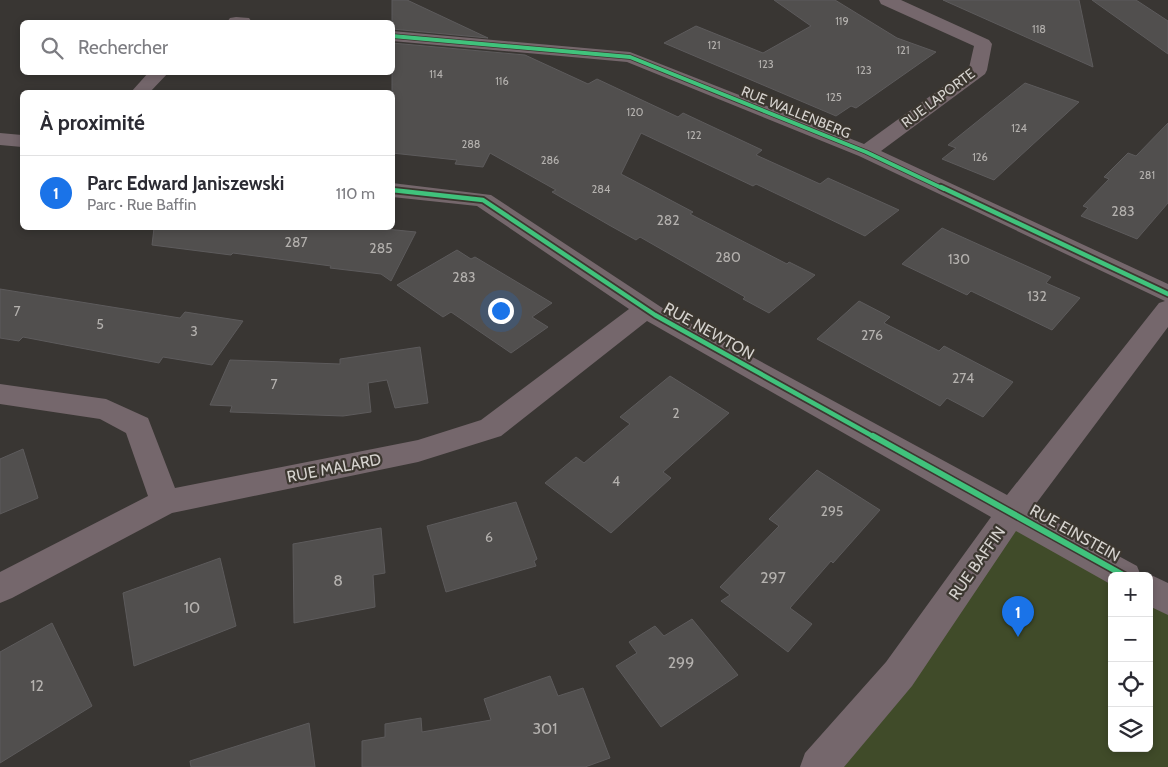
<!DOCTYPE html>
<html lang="fr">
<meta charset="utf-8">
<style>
:root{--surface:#fff;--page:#f7f7f7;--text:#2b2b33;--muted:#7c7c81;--line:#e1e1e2;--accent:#1a73e8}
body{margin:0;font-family:Cabin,sans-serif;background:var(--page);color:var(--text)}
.controls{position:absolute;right:15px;bottom:15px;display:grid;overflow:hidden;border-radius:8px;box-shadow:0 2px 8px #0003}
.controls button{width:45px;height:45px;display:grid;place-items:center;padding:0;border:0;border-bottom:1px solid var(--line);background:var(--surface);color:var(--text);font:25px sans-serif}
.you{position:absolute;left:500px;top:310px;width:18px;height:18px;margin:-12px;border:4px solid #fff;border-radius:50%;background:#1a73e8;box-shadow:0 0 0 8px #1a73e833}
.badge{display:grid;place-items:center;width:32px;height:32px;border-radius:50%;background:var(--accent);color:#fff;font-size:16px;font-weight:700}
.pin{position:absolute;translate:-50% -41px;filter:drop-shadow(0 1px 2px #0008)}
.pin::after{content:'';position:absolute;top:26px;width:18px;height:15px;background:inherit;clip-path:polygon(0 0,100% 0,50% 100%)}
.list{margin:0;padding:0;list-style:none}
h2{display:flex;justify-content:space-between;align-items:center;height:65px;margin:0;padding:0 20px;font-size:21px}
h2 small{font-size:16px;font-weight:400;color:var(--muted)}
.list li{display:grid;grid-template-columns:32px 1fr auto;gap:15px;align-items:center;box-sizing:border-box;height:75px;padding:0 20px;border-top:1px solid var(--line)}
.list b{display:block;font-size:19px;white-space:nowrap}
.list p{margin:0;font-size:16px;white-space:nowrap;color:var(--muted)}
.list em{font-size:16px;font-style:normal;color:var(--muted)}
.icon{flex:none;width:28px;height:28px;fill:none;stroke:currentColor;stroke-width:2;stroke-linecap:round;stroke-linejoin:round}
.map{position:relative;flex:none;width:1168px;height:767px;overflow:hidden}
.search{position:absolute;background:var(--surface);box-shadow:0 2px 8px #0003;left:20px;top:20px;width:375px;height:55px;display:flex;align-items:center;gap:12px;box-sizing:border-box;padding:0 18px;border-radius:8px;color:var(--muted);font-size:19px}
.panel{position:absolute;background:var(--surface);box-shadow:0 2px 8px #0003;left:20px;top:90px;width:375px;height:140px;border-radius:8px}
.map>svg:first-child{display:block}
</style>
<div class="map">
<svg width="1168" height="767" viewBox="0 0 1168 767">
<rect width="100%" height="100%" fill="#393633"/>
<path fill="#404b29" d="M1012,512L1112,576V748H1149V589L1168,600V767H819Z"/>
<path fill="#514f4e" stroke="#5d5b5c" d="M392,0H407L488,38L392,29Z
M774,0H835L897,38L936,52L856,108L851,106L836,116L664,43L696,26L763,53L811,26Z
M943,0H1079L1093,67Z
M1092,0H1136L1168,21V54Z
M392,43L525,55L588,84L597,79L678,117L683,113L762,150L756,155L820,184L828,178L899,210L865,236L756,184L753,186L641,133L621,174L693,212L690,214L787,264L789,262L815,275L769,313L743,299L745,297L640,237L636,240L609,225L552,192L556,190L490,153L483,167L455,164L457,160L392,153Z
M1025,83L1079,102L994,180L942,159L956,148L948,145Z
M1168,123V203L1137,239L1081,216L1088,208L1083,206L1109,179L1104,177L1128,153L1136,156Z
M154,228H376L416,232L391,281L381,274L330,268L331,266L233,253L231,255L152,245Z
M942,228L1051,277L1046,283L1080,298L1052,330L971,291L967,295L902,264Z
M457,250L471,259L475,257L552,303L532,317L548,327L511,353L451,312L443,317L397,285Z
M0,289L180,318L185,312L243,321L212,365L163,357L159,363L23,337L19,341L0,338Z
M859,301L890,317L884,323L939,351L944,346L1013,382L983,417L947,398L940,406L817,339Z
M420,347L428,403L395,408L387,380L368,383L371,412L343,416L230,412L232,406L210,405L230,360L340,364V359Z
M670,376L729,413L663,472L671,478L611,533L545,483L576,457L584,463L630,424L620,417Z
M23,449L38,498L0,514V459Z
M817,470L880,510L833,563L831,561L790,608L812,624L788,652L721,601L730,595L720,587L779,526L769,519Z
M516,502L537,559L534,561L536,566L446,592L427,526Z
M381,528L385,573L373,575L375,607L294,623L293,544Z
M220,558L236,626L134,666L123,593Z
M692,619L738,675L661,727L616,666L637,653L629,642L655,626L664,636Z
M52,623L92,706L0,763V652Z
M550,676L558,696L583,688L610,758L585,767H362V741L385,737V724L421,718L422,732L491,720L484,699Z
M309,723L315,767H191L190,761Z"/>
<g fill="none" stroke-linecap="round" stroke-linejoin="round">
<path fill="#75676c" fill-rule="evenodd" d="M879,0H901L989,40L992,44L987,70L985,74L881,151L1168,284V327L1032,509L1137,566L1141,576H1112V585L1016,531L912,686L844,767H800L805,753L886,662L991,517L647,321L501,436L418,462L172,513L12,598L0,603V572L148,496L126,433L100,419L0,404V384L106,399L148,418L175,488L418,440L481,420L629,309L477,206L392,197V183L491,195L664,309L1007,495L1159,303L1165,301L859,156L627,62L392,41V31L630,52L864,144L969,68L974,46L881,4Z
M236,17L249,18L252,22H227L230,18Z
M149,72H169L150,92H131Z
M0,133L22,135V147L0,145Z
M1149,574L1168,583V615L1149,606V576H1145Z"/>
<g stroke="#3c3730" stroke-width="5.5">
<path id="cycleway-far2" d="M392,36L630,57L866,152L944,189"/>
</g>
<g stroke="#3c3730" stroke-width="8">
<path id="cycleway-far1" d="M941,187L1168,294
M392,190L483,200L655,315L876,438"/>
</g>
<g stroke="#3c3730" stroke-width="9">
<path id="cycleway" d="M873,436L1125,576"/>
</g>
<use href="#cycleway-far2" stroke="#40c37c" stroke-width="4"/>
<use href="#cycleway-far1" stroke="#40c37c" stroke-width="4.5"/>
<use href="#cycleway" stroke="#40c37c" stroke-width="6"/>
</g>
<g text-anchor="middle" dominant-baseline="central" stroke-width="4.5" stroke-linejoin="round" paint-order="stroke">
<g font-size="11" fill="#b4b1ae">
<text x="842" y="21">119</text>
<text x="1039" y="29">118</text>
<text x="714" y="45">121</text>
<text x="903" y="50">121</text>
<text x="766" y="64">123</text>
<text x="864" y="70">123</text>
<text x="436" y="74">114</text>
<text x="502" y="81">116</text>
<text x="834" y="97">125</text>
<text x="635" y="112">120</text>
<text x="1019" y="128">124</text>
<text x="694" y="135">122</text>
<text x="471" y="144">288</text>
<text x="980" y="157">126</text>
<text x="550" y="160">286</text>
<text x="1147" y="175">281</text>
<text x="601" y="189">284</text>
</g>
<g font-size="14" fill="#d5d2ce" stroke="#3c3730">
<text transform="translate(938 98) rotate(-37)">RUE LAPORTE</text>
<text transform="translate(796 112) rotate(22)">RUE WALLENBERG</text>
</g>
<g font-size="14" fill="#b4b1ae">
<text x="1123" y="211">283</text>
<text x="668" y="220">282</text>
<text x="296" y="242">287</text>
<text x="381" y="248">285</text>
<text x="728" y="257">280</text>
<text x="959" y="259">130</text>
<text x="464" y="277">283</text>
<text x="1037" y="296">132</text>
<text x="17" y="311">7</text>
<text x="100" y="324">5</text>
<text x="194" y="331">3</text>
<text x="872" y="335">276</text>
<text x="963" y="378">274</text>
<text x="274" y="384">7</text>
<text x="676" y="413">2</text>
<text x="616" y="481">4</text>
<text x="832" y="511">295</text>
<text x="489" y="537">6</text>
</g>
<g font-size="16" fill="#d5d2ce" stroke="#3c3730">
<text transform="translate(709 331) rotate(29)">RUE NEWTON</text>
<text transform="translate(334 468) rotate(-11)">RUE MALARD</text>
<text transform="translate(1075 533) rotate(29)">RUE EINSTEIN</text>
<text transform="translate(977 563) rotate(-55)">RUE BAFFIN</text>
</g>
<g font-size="16" fill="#b4b1ae">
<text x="773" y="577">297</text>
<text x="338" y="580">8</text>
<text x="192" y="607">10</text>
<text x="681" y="662">299</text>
<text x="37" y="685">12</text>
<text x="545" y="728">301</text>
</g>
</g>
</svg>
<div class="controls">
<button>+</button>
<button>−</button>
<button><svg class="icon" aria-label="locate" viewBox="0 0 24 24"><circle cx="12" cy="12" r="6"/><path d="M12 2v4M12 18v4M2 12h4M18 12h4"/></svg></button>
<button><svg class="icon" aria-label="layers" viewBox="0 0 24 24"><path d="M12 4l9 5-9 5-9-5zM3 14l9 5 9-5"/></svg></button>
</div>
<div class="you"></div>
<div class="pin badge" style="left:1018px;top:637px">1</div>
<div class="search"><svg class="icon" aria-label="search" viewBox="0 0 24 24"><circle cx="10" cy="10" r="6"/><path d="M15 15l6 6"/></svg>Rechercher</div>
<section class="panel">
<h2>À proximité<small></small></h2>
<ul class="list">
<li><span class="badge">1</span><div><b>Parc Edward Janiszewski</b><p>Parc · Rue Baffin</p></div><em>110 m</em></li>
</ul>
</section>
</div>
